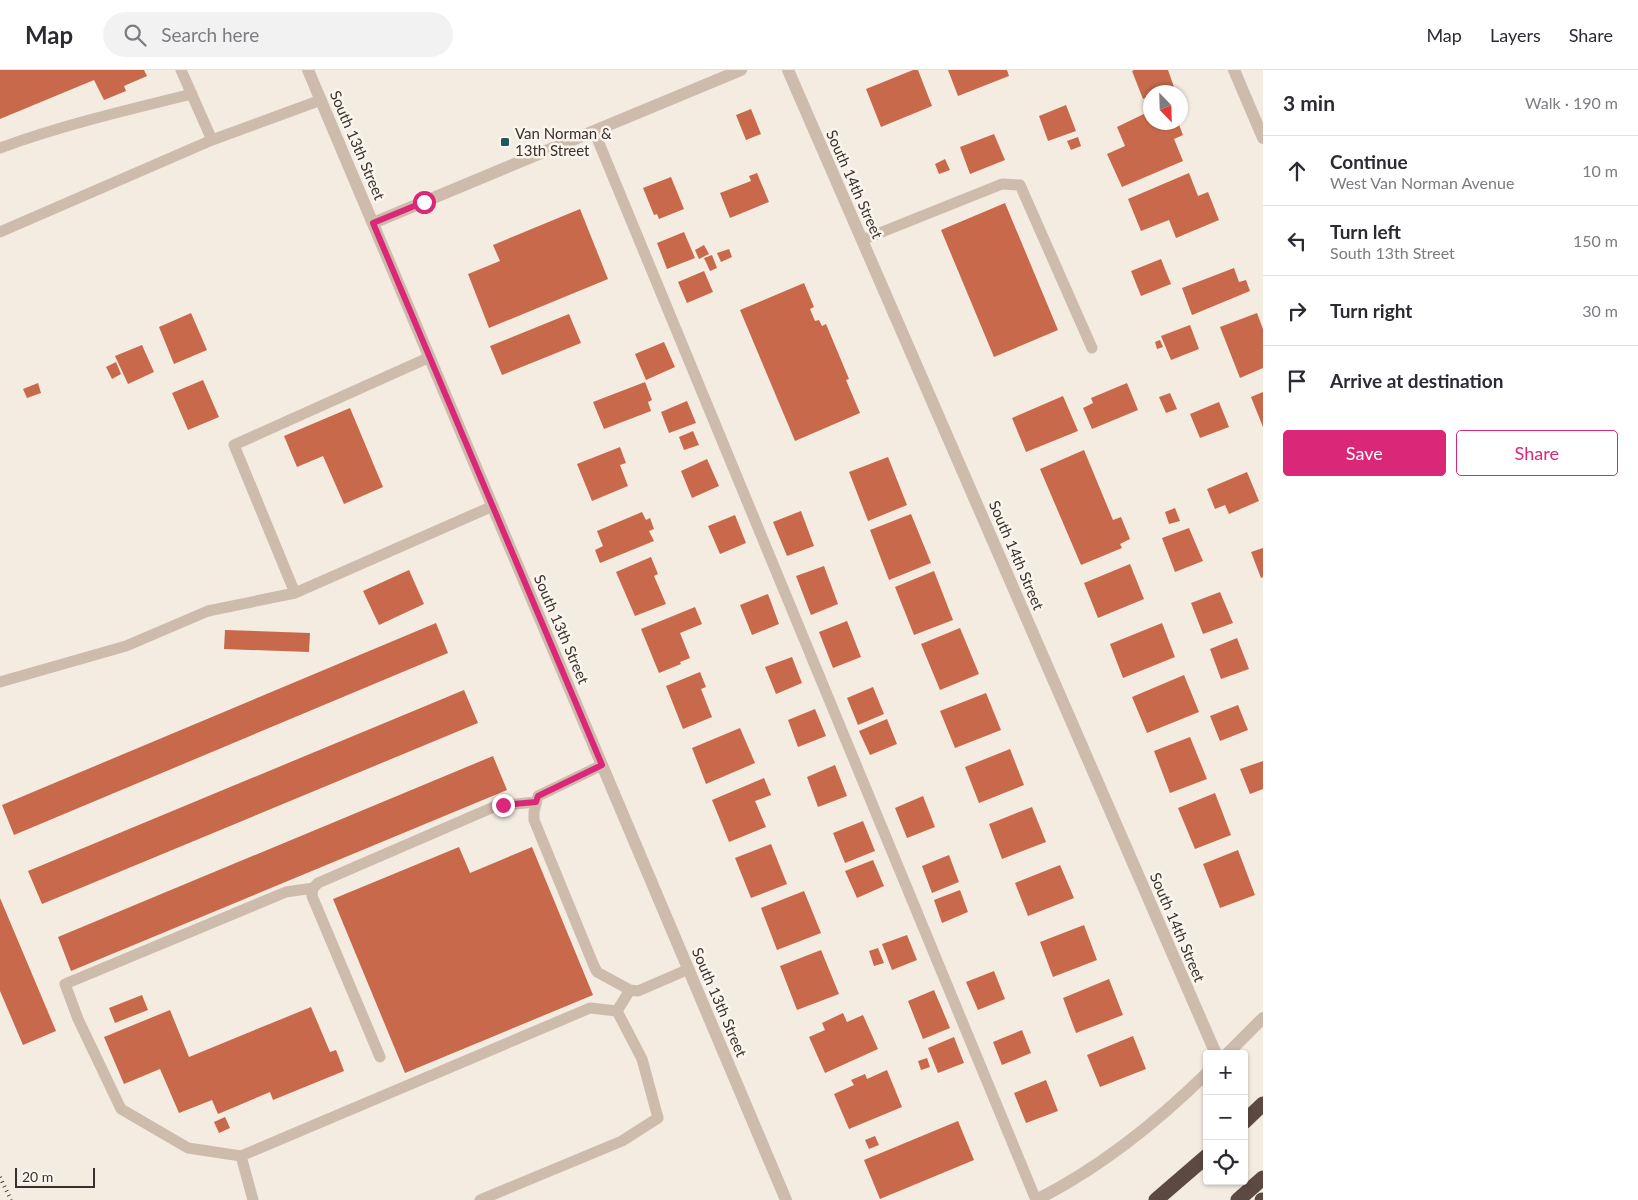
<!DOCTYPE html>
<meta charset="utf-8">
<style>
:root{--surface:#fff;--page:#f2f2f3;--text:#2b2b33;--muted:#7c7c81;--line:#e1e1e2;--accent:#db2777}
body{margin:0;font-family:Lato,sans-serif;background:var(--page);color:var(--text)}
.controls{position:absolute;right:15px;bottom:15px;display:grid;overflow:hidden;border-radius:5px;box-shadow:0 1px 4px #0004}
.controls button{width:45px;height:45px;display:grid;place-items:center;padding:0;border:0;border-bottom:1px solid var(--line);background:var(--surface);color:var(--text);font:25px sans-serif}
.compass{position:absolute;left:1143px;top:15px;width:45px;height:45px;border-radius:50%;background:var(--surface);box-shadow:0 1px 4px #0004;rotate:157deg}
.scale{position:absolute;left:15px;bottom:12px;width:80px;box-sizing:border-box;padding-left:5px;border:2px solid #3b302b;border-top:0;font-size:14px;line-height:18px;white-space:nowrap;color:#3b302b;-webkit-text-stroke:4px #fbf5ee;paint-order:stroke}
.stop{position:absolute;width:15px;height:15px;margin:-11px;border:4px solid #db2777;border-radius:50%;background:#fff}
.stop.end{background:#db2777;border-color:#fff;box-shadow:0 1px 5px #0008}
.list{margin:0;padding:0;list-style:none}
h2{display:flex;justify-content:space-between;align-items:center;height:65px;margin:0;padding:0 20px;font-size:21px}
h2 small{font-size:16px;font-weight:400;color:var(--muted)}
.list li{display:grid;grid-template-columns:32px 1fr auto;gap:15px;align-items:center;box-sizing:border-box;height:70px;padding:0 20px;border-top:1px solid var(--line)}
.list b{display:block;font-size:19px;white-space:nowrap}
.list p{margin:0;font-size:16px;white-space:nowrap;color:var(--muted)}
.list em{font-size:16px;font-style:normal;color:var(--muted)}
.actions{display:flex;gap:10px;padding:15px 20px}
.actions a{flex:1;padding:11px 0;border:1px solid var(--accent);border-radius:5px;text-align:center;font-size:18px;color:var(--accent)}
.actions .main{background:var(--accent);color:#fff}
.icon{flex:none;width:28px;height:28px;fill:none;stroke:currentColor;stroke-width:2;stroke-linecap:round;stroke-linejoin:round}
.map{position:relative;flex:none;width:1263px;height:1130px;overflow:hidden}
header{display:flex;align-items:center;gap:30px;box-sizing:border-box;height:70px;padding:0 25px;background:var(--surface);border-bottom:1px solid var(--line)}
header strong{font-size:24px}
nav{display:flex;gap:28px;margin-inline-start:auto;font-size:18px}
.search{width:350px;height:45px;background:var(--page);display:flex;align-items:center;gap:12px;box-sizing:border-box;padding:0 18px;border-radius:28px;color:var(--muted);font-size:19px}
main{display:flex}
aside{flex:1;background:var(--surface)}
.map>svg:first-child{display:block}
</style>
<header>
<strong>Map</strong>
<div class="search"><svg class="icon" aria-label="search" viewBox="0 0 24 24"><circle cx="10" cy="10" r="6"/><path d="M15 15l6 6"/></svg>Search here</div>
<nav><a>Map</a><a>Layers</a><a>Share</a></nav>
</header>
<main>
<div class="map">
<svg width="1263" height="1130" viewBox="0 0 1263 1130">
<rect width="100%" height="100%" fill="#f4ebe1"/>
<path fill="#c8694b" d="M0,0H144L147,6L124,16L126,21L104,30L94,10L0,49Z
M913,0H918L932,36L881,57L866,19Z
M948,0H1007L1009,6L958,26Z
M1134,0H1168L1174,17L1160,22H1150V26L1143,29L1132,1Z
M1066,35L1076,61L1048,71L1039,46Z
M751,39L761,64L746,70L736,45Z
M1150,41V52H1178L1183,65L1174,69L1183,91L1122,117L1107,84L1125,76L1117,57Z
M994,64L1005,90L970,104L960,77Z
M1078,67L1081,76L1071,80L1067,71Z
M945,89L950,100L939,104L935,94Z
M757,103L769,132L730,148L720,123L751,111L749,106Z
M1189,103L1198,126L1208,122L1219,150L1176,168L1169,150L1141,161L1128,129Z
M671,107L684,139L659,149L657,144L654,145L643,118Z
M1005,133L1058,260L994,287L941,160Z
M580,139L608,209L489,258L468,204L500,191L493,175Z
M684,162L695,188L667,199L657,173Z
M704,175L709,184L699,189L695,180Z
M729,179L732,187L721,192L717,183Z
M712,185L717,198L710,201L704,188Z
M1161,189L1171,214L1141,226L1131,201Z
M1234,198L1239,212L1246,210L1250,221L1192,245L1182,218Z
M704,201L713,222L687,233L678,212Z
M804,213L814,237L810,239L815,251L819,250L822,256L826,254L849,309L846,310L860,343L795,371L740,240Z
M191,243L207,280L174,294L159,257Z
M1257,243L1263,259V298L1240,308L1220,257Z
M569,244L581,273L502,305L490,276Z
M1190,255L1199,279L1171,290L1161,266Z
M1160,270L1163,277L1157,279L1155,272Z
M664,272L675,297L646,310L635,284Z
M142,275L154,302L128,314L115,286Z
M116,292L121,304L112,309L106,297Z
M203,310L219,347L188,360L172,323Z
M645,312L652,330L648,332L651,341L604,359L593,332Z
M38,313L41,323L27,328L23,319Z
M1127,313L1138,340L1092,359L1083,338L1093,333L1091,328Z
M1263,322V357L1251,327Z
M1170,323L1177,339L1166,343L1159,327Z
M1063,326L1078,361L1026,382L1012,348Z
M687,331L696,353L669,363L661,342Z
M1219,332L1229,357L1200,368L1190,344Z
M350,338L383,417L344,434L323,386L297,397L284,366Z
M693,361L699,375L684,380L679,367Z
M620,377L626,393L620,395L628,416L592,431L577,394Z
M1084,380L1113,450L1121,447L1130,469L1120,474L1122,478L1081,495L1040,399Z
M888,387L907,435L868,451L849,402Z
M707,389L719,416L692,428L681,401Z
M1247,402L1259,431L1229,444L1225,435L1215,439L1207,419Z
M1175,438L1180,451L1169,454L1165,442Z
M801,441L814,476L787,486L773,452Z
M642,442L646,450L650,448L654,459L649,461L654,471L600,493L595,480L603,476L597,461Z
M911,444L931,493L889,510L870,460Z
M735,445L746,473L720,484L708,456Z
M1189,458L1203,491L1175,502L1162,468Z
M1263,478V507L1261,508L1251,482Z
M651,487L658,504L654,506L666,534L635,546L616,502Z
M1130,494L1144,529L1098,548L1084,513Z
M824,496L838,534L811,545L796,506Z
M409,500L424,534L379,555L363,521Z
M934,501L953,550L914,565L895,517Z
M1220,522L1233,553L1203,564L1191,533Z
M768,524L779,554L752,565L740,535Z
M695,537L702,554L680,563L690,588L680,592L681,594L659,603L641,559Z
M847,551L861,587L833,598L819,562Z
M436,553L448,583L14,765L2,735Z
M1162,553L1175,587L1123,608L1110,574Z
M960,558L979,604L940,620L921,574Z
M225,560L310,563L309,582L224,579Z
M1237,568L1249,599L1221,609L1210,579Z
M792,587L802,613L776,624L765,597Z
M700,602L706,617L701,619L712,647L683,659L666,616Z
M1184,605L1199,642L1147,663L1132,627Z
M873,617L884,644L858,655L847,628Z
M464,620L478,653L42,834L28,801Z
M986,623L1001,660L955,678L940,641Z
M1238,635L1248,660L1220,671L1210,646Z
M815,639L826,666L798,677L788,650Z
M887,649L897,674L870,685L859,661Z
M740,658L755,693L706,714L692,678Z
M1190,667L1207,709L1170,723L1154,681Z
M1010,679L1024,715L979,733L965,697Z
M493,686L507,720L71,901L58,867Z
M1263,691V719L1250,724L1240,699Z
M835,695L847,726L818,737L807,707Z
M764,708L771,725L755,731L766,757L729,772L712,730Z
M1215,723L1231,765L1195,779L1178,738Z
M923,726L935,757L907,768L895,738Z
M1032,737L1046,772L1002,789L989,754Z
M863,751L875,781L845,793L833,763Z
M771,774L787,814L751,828L735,788Z
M459,777L470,803L532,777L593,925L405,1003L333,829Z
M1238,780L1255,825L1220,838L1203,794Z
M949,785L959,812L932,823L922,796Z
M873,790L884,816L857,828L845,801Z
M1060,795L1074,828L1028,846L1015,813Z
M960,820L968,842L942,853L934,830Z
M804,821L821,863L777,880L761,838Z
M0,828L56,961L23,975L0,921Z
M1084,855L1097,890L1053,907L1040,872Z
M907,865L917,890L892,900L882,874Z
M878,878L884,893L874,896L869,881Z
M821,880L839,924L797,940L780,896Z
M994,901L1005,929L978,940L966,912Z
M1109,909L1123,945L1076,963L1063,928Z
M934,920L950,958L923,969L908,931Z
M142,925L148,940L115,953L109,938Z
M311,937L330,982L336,980L344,1001L273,1030L270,1022L218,1044L212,1030L179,1043L160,999L124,1014L104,967L170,940L189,987Z
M843,943L847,952L863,945L878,979L825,1003L809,967L825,960L822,953Z
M1022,960L1031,983L1002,995L993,972Z
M1133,966L1146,999L1100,1017L1087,985Z
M954,967L964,993L938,1003L928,978Z
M927,988L930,997L921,1000L918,991Z
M887,1000L902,1037L849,1059L834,1024L854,1015L851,1010L865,1004L867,1009Z
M1046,1010L1058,1041L1026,1053L1014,1023Z
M225,1047L230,1058L219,1063L214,1052Z
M958,1051L974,1090L880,1129L864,1090Z
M875,1066L879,1075L869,1079L865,1070Z"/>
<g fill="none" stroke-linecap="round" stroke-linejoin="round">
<path stroke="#cdbbac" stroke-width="11" d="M181,0L212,70
M594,61L1036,1130
M0,78C63,55 127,40 192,24
M0,162L212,70L321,30
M862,170L1002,114L1020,115L1092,278
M430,287L234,375L295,523L493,436
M0,612L126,576L208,541L295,523
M602,695L538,726L534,742V750L594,896L597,902L630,920L638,921L689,899
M313,818L286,822L65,914L78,949L121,1039L188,1078L241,1086L590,938L617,941L642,989L658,1048L622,1071L480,1130
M617,941L630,920
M380,987L312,826L313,818L318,813L496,736L536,732
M241,1086L253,1130"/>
<path stroke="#cdbbac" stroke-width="12" d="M788,0L1216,984
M1234,0L1263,68
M373,153L741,0
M1227,984L1263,948
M1036,1130C1100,1098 1156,1053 1207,1003"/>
<path stroke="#cdbbac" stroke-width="12" d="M308,0L786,1130"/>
<path stroke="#5c4a42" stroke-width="15" d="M1244,1052L1263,1034
M1156,1130L1207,1086
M1238,1130L1263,1108
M1262,1130H1263"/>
<path stroke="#3b302b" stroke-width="4" stroke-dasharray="1 4" stroke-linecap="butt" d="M0,1107L11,1130"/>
</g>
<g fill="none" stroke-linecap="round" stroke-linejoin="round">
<path stroke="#db2777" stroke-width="6" d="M424,132L373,153L602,695L538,726L536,732L503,735"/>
</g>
<rect fill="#1f5a5e" stroke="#fbf5ee" stroke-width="2" x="500" y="67" width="10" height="10" rx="2.5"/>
<g text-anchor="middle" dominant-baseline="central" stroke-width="5" stroke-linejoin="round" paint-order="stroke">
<g font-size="15" fill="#3b302b" stroke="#fbf5ee" text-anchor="start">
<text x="515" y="63">Van Norman &amp;<tspan x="515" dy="17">13th Street</tspan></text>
</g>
<g font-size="15" fill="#3b302b" stroke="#fbf5ee">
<text transform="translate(358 75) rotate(67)">South 13th Street</text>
<text transform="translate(855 114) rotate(66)">South 14th Street</text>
<text transform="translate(1017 485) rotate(67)">South 14th Street</text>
<text transform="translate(562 559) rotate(67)">South 13th Street</text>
<text transform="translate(1178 857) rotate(67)">South 14th Street</text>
<text transform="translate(720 932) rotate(67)">South 13th Street</text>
</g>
</g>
</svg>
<div class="controls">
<button>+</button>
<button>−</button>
<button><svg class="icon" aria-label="locate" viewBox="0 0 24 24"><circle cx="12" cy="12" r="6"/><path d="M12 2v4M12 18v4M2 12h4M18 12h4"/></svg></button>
</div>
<svg class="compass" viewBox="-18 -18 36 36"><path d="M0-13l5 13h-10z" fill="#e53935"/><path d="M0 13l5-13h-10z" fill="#7c7c81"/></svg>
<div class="scale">20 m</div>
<div class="stop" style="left:424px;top:132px"></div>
<div class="stop end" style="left:503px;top:735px"></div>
</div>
<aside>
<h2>3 min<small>Walk · 190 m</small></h2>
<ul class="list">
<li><svg class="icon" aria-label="ahead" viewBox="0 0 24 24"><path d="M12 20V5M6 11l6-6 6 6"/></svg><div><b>Continue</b><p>West Van Norman Avenue</p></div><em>10 m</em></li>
<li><svg class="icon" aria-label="left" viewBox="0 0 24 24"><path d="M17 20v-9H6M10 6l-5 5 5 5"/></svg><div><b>Turn left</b><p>South 13th Street</p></div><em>150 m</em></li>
<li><svg class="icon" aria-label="right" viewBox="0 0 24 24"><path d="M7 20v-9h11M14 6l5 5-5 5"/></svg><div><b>Turn right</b></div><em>30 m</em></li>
<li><svg class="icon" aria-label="arrive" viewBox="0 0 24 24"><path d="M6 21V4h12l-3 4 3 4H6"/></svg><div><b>Arrive at destination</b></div></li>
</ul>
<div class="actions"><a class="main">Save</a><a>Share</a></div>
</aside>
</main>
